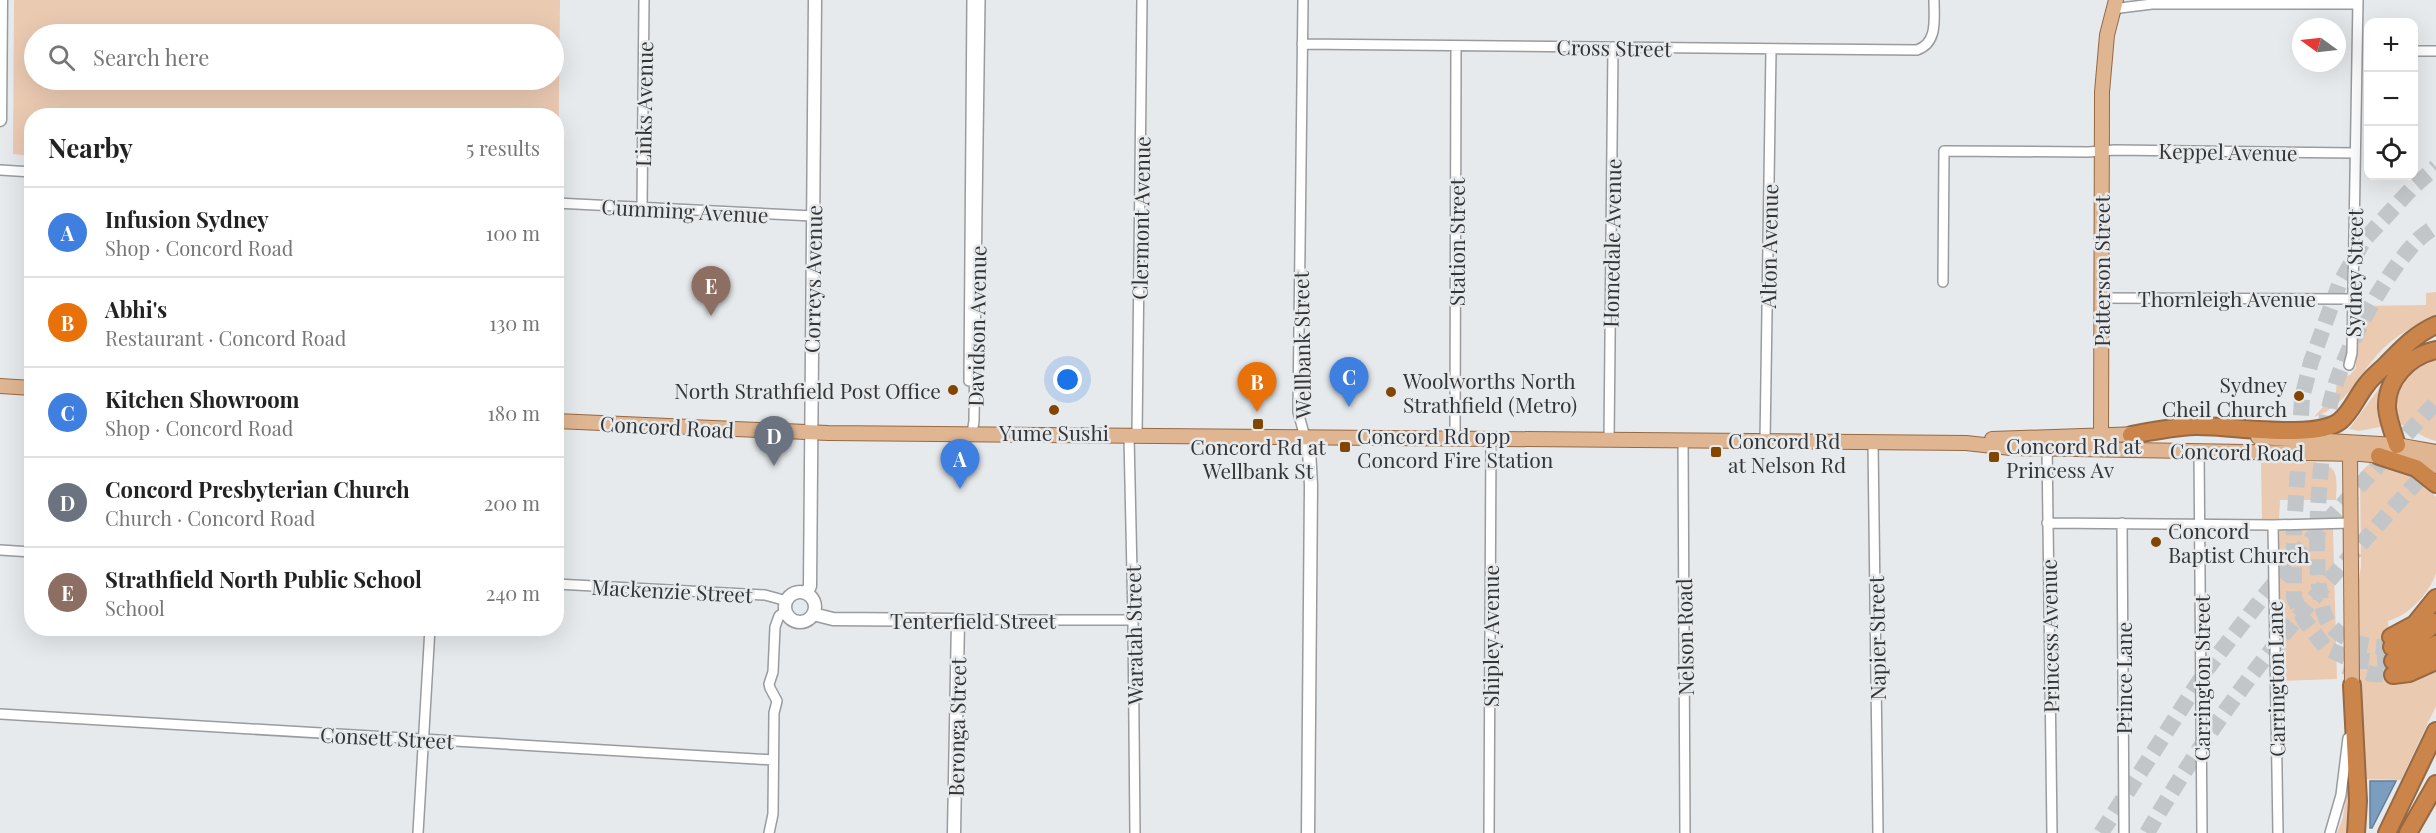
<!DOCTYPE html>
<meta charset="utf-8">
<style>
:root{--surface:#fff;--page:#f6f6f6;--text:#222;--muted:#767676;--line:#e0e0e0;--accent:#834602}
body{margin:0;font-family:"Playfair Display",serif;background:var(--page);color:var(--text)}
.controls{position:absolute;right:18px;top:18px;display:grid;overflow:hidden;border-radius:12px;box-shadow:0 6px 24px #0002}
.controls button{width:54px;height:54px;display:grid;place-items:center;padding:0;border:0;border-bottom:2px solid var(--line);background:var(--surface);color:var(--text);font:30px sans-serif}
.compass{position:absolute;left:2292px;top:18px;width:54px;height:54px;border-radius:50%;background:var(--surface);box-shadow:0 6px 24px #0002;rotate:285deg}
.you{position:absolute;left:1068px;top:380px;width:21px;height:21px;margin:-15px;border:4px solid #fff;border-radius:50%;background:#1a73e8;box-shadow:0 0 0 9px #1a73e833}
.badge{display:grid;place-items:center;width:39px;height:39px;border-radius:50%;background:var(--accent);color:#fff;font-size:20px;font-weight:700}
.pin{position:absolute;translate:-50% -50px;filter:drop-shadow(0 2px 3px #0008)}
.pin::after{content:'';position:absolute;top:32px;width:21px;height:18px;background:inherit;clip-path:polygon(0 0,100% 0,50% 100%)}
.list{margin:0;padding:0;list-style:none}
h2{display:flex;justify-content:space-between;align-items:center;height:78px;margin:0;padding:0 24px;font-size:26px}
h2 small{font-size:20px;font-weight:400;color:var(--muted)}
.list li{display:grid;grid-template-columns:39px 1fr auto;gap:18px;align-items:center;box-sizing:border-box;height:90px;padding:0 24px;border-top:2px solid var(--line)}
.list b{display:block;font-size:22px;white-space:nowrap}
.list p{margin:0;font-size:20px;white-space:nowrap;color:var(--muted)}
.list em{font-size:20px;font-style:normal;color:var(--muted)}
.icon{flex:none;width:33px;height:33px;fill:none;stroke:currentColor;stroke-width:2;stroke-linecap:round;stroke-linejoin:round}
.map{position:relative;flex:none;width:2436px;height:833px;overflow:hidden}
.search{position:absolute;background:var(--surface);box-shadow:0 6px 24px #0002;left:24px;top:24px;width:540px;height:66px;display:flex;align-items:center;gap:15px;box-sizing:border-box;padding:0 21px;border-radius:33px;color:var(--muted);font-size:22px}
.panel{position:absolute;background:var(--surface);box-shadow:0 6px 24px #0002;left:24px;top:108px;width:540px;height:528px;border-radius:24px}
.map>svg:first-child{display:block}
</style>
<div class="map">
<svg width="2436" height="833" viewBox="0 0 2436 833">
<rect width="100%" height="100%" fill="#e7eaec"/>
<path fill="#ebcab2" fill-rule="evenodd" d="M14,0H560L558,189L556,116H32L31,156L13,154ZM34,34H554V80H34Z
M2436,292V317C2413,325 2393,337 2377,355C2358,377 2344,408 2314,417L2336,392L2337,378L2350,375L2356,368V306L2426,305V293Z
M2436,356V441C2421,438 2408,424 2395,423C2392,408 2394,383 2406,373C2415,366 2427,361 2436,356Z
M2383,383L2386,385L2385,426L2359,431L2349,429Z
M2261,462C2277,462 2326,457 2334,471C2338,479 2336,491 2336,500H2280L2279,521L2262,522Z
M2368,465C2396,467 2417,475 2436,497C2436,513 2436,560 2436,573C2430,593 2408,616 2388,621L2393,683L2405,682L2436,672V706L2401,780L2363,779L2357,749V591L2361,566L2360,473Z
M2277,528L2333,529L2337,679L2278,681Z
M2347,787L2350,788L2348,833H2337L2343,817Z"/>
<path fill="#7b9dc0" stroke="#667e97" stroke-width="1.5" d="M2370,781H2396L2372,828H2370Z"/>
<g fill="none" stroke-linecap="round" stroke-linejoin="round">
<path stroke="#c3c6c8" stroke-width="16" stroke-dasharray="16 8" stroke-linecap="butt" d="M2392,647C2369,648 2346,643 2330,625C2308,597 2320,472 2324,435C2326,417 2332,395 2338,377C2353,335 2384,276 2415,243C2421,236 2429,231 2436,226
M2393,661L2374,662L2348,658L2326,648L2304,620L2294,598V531L2302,398L2311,362L2339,285L2364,240L2413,187L2436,167
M2344,666L2372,674L2393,675
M2101,833L2207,669L2259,602L2304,547L2436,402
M2147,833C2181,775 2219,717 2261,663C2315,594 2374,529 2433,464"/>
<g stroke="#999b9e" stroke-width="12">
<path id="street" d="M1303,0L1298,412L1305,437
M2112,9L2152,4H2358
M1302,44L1917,50C1938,43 1934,19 1934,0
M2414,51H2436
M0,170L32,172
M556,203L813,216
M642,208L644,0
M1943,282L1944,151L2088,152L2115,150L2355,153
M2101,298L2352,299
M2349,365L2352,353L2358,0
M969,381L972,0
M972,434L974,421L980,0
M1129,436L1133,620L1135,833
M1137,436L1142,0
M1455,438L1456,46
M1609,440L1613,47
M1683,441L1685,833
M1765,442L1771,50
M1873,442L1878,833
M2047,445L2052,833
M2199,450L2202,833
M2047,523L2273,525L2350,523
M2122,523L2124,833
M2273,525L2278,833
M0,550L32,552
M556,584L765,595L787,601
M958,620H1133
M0,714L773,760
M418,833L430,628
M769,833L773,814L774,713L777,701L770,688L769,684L773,672L775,627L779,616L786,611
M1489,833L1491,439
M2330,833L2341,795L2348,738"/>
</g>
<g stroke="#999b9e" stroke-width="15">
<path id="secondary" d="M0,120L1,0
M1305,437L1309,450L1311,485L1308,833
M785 607a15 15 0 1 1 30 0a15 15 0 1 1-30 0Z
M807,593L810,586L815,0
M813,614L833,619L958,620L954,833"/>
</g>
<g stroke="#966943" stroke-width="16">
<path id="primary" d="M0,386L32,388
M556,421L828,433L1966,443L2011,448L2361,454L2404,458L2436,466
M2258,437L2397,445L2436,452
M1992,439L2140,434
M2101,443L2102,92L2107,35L2116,0
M2352,447L2350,454L2352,685"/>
</g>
<g stroke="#966943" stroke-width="20">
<path id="highway" d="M2131,435C2153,431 2173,427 2195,426C2230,425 2314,441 2340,421C2352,411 2357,396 2367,384C2372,377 2380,371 2386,365C2403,348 2414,335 2436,325
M2397,445C2393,433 2388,420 2387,408C2386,379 2409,356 2436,350
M2379,456L2416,468L2436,484
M2391,637L2415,624L2436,598
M2392,647C2411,643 2422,636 2436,622
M2393,661L2421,654L2436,644
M2393,675L2409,673L2436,661
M2352,685L2358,801L2356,833
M2387,833L2436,731
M2408,833L2436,784"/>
</g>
<use href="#street" stroke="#fff" stroke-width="9"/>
<use href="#secondary" stroke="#fff" stroke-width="12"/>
<use href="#primary" stroke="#e0b692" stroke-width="14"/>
<use href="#highway" stroke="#cb854a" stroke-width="16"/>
</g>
<g fill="#834602" stroke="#e7eaec" stroke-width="2">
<circle cx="953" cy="390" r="6"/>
<circle cx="1391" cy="392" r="6"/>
<circle cx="2299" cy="396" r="6"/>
<circle cx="1054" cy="410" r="6"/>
<rect x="1252" y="418" width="12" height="12" rx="3"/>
<rect x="1339" y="441" width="12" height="12" rx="3"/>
<rect x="1710" y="446" width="12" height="12" rx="3"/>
<rect x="1988" y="451" width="12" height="12" rx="3"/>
<circle cx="2156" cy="542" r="6"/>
</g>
<g text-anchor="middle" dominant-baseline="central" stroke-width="5" stroke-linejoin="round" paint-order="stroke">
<g font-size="21" fill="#343536" stroke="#e7eaec">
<text transform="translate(1614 47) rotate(1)">Cross Street</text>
<text transform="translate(643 104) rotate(-89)">Links Avenue</text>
<text transform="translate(2228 151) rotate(1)">Keppel Avenue</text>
<text transform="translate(685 210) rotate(3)">Cumming Avenue</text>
<text transform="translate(1140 218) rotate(-89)">Clermont Avenue</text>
<text transform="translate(1456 242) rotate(-90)">Station Street</text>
<text transform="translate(1611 243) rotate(-89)">Homedale Avenue</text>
<text transform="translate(1768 246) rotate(-89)">Alton Avenue</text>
<text transform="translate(2101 271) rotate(-90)">Patterson Street</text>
<text transform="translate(2353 273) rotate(-89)">Sydney Street</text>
<text transform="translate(812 279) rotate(-89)">Correys Avenue</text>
<text x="2227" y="298">Thornleigh Avenue</text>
<text transform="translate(976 326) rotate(-89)">Davidson Avenue</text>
<text transform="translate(1301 345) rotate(-91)">Wellbank Street</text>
<text transform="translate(667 426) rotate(3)">Concord Road</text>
<text transform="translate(2237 451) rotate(1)">Concord Road</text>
<text transform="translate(672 590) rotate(3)">Mackenzie Street</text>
<text x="973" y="620">Tenterfield Street</text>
<text transform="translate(1133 635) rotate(-91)">Waratah Street</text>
<text transform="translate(1490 636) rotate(-90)">Shipley Avenue</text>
<text transform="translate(2049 636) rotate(-91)">Princess Avenue</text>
<text transform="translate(1684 637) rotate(-91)">Nelson Road</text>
<text transform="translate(1876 638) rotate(-91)">Napier Street</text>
<text transform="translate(2123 678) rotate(-90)">Prince Lane</text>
<text transform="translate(2201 678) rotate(-90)">Carrington Street</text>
<text transform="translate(2275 679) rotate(-91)">Carrington Lane</text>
<text transform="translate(956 727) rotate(-89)">Beronga Street</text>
<text transform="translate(387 737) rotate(3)">Consett Street</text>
</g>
<g font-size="21" fill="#343536" stroke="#e7eaec" text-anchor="start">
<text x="1403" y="380">Woolworths North<tspan x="1403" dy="24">Strathfield (Metro)</tspan></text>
<text x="2287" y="384" text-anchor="end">Sydney<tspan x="2287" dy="24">Cheil Church</tspan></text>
<text x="941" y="390" text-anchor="end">North Strathfield Post Office</text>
<text x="1054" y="432" text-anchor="middle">Yume Sushi</text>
<text x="1357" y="435">Concord Rd opp<tspan x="1357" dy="24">Concord Fire Station</tspan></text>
<text x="1728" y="440">Concord Rd<tspan x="1728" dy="24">at Nelson Rd</tspan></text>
<text x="2006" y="445">Concord Rd at<tspan x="2006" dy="24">Princess Av</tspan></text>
<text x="1258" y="446" text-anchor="middle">Concord Rd at<tspan x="1258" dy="24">Wellbank St</tspan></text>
<text x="2168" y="530">Concord<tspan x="2168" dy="24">Baptist Church</tspan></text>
</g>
</g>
</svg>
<div class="controls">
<button>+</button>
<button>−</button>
<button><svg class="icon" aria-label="locate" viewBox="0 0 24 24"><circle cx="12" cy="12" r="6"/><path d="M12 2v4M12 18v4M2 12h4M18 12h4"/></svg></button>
</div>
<svg class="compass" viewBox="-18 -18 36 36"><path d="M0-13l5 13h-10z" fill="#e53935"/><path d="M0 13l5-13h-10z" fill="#767676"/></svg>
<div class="you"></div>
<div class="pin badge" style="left:960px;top:489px;background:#3f7fe0">A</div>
<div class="pin badge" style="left:1257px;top:412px;background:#e8710a">B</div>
<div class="pin badge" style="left:1349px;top:407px;background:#3f7fe0">C</div>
<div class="pin badge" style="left:774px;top:466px;background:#6b7280">D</div>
<div class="pin badge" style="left:711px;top:316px;background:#8d6e63">E</div>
<div class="search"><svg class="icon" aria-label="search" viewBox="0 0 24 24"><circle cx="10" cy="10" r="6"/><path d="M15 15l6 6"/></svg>Search here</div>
<section class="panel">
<h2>Nearby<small>5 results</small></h2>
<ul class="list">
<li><span class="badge" style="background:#3f7fe0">A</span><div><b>Infusion Sydney</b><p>Shop · Concord Road</p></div><em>100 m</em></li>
<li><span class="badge" style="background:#e8710a">B</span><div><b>Abhi's</b><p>Restaurant · Concord Road</p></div><em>130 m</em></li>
<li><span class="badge" style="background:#3f7fe0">C</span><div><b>Kitchen Showroom</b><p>Shop · Concord Road</p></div><em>180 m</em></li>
<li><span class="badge" style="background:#6b7280">D</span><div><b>Concord Presbyterian Church</b><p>Church · Concord Road</p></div><em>200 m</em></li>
<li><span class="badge" style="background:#8d6e63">E</span><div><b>Strathfield North Public School</b><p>School</p></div><em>240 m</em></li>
</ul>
</section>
</div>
